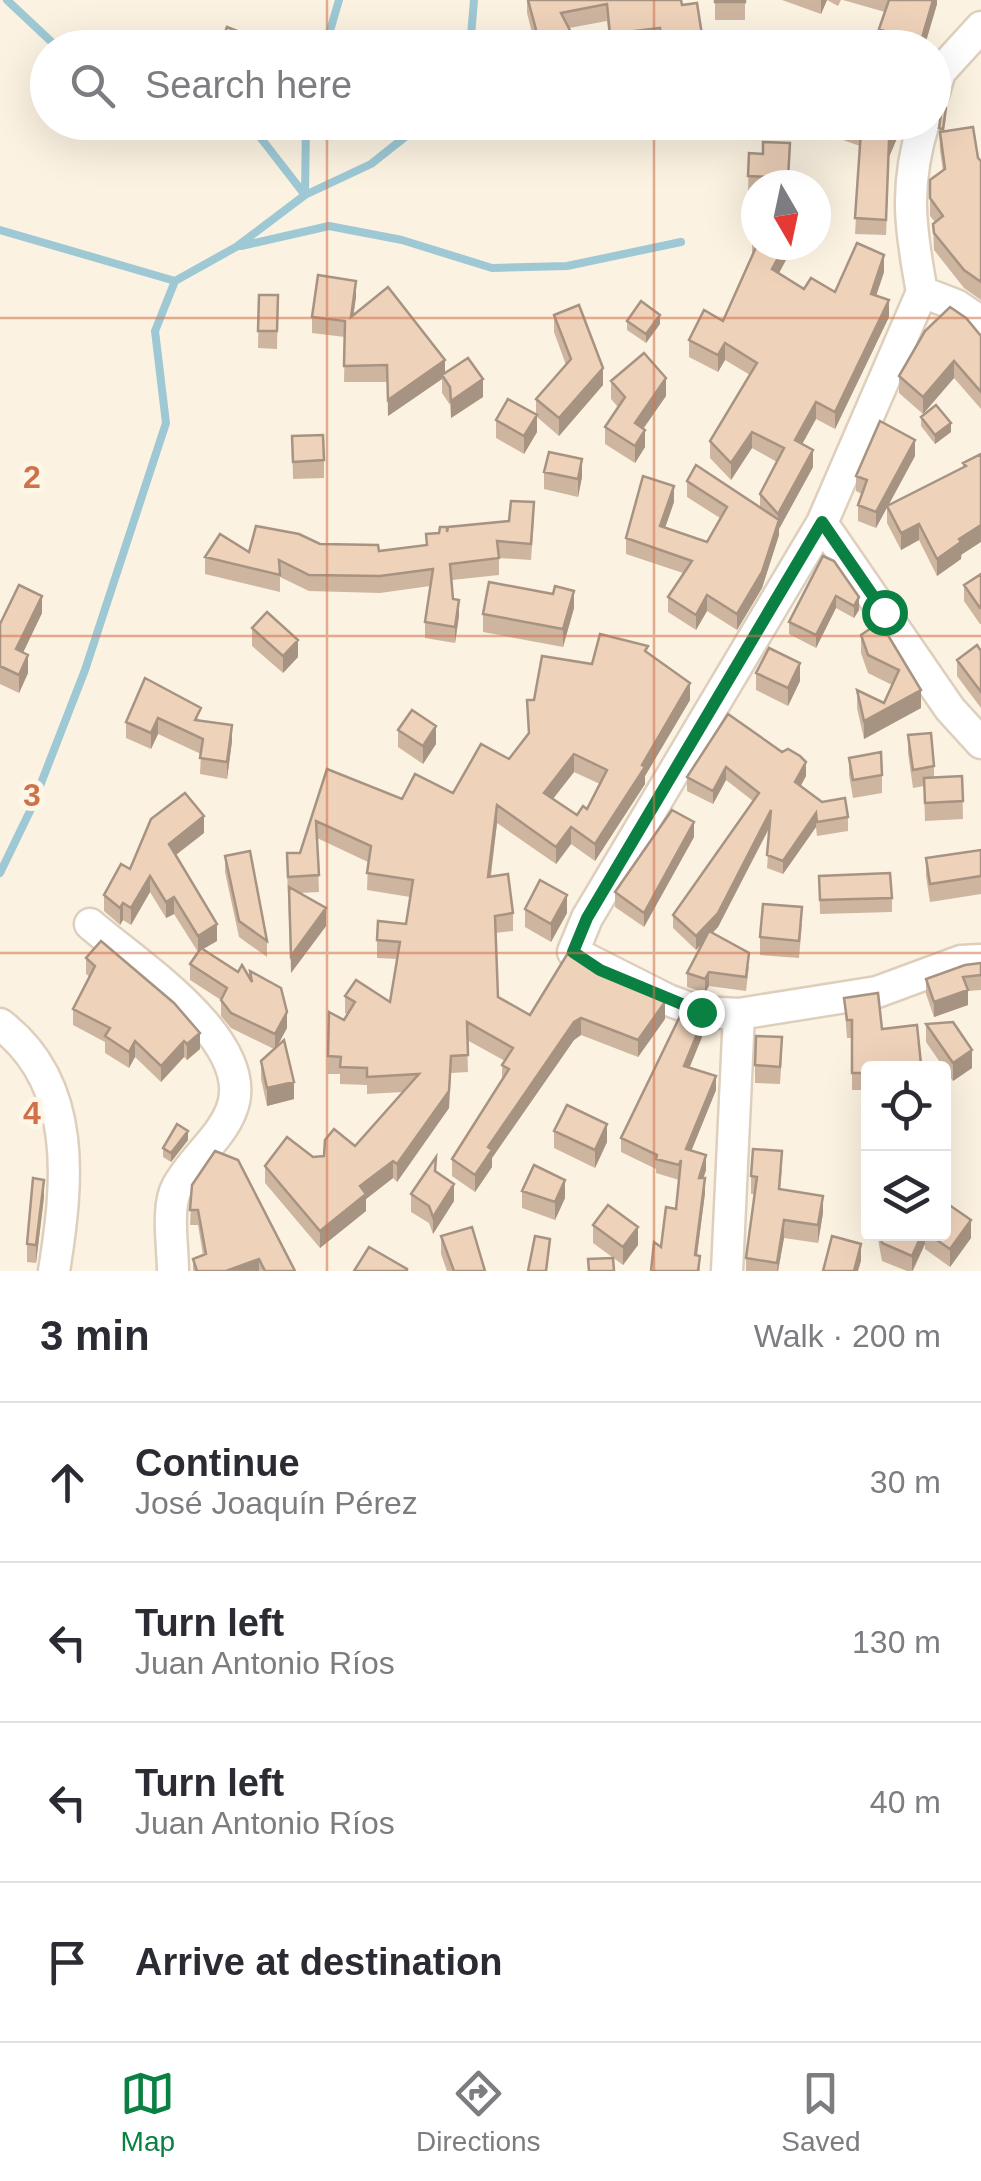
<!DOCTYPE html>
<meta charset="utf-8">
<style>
:root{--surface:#fff;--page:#f2f2f3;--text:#2b2b33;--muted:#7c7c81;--line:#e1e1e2;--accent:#0b8043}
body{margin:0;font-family:Arial,sans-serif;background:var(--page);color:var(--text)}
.controls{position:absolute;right:30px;bottom:30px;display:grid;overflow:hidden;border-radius:10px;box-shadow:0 10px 40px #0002}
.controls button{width:90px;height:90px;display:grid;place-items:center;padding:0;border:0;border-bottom:2px solid var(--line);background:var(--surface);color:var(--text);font:50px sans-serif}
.compass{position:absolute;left:741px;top:170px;width:90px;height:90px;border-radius:50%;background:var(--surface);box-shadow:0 10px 40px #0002;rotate:171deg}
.stop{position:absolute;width:30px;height:30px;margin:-22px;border:8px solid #0b8043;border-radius:50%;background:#fff}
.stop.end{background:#0b8043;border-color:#fff;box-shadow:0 2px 10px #0008}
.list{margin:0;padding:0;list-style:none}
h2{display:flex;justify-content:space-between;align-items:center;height:130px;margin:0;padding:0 40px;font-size:42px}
h2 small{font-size:32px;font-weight:400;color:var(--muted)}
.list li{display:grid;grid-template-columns:65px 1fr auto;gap:30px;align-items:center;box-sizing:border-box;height:160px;padding:0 40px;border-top:2px solid var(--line)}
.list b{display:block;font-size:38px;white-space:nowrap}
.list p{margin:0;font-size:32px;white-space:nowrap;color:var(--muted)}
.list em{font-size:32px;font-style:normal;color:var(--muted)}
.icon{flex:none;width:55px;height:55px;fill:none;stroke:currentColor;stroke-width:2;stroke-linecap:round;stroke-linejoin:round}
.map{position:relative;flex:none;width:981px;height:1271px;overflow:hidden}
.search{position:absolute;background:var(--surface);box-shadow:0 10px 40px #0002;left:30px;right:30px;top:30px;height:110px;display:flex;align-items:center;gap:25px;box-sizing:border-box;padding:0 35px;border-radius:55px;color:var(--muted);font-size:38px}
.sheet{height:770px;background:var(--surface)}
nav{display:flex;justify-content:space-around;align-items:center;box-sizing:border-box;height:140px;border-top:2px solid var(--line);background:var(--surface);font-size:28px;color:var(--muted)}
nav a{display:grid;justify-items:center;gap:5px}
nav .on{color:var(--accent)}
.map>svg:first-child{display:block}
</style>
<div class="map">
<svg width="981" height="1271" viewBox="0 0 981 1271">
<rect width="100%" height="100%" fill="#fbf2e1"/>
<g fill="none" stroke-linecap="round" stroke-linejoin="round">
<path stroke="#9dc8d4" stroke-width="8" d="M7,0L58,48
M325,48L339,0
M470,48L474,0
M237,122L250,124L305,195L371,164L424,122
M0,230L175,281
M241,246L329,226L402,240L492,268L567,266L681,242
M0,873L31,809L85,670L166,423L155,331L175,281L236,247L305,195L306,122"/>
<g stroke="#decfbd" stroke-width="35">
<path id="minor" d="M934,92L940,72L981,27
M922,292L822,523L587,918L573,952L668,1000L701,1012L739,1014L877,992L961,961L981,960
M922,292C910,228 904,186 924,122
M922,292L956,305L981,322
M822,523L950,709L981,743
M90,924C133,962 260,1042 231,1111C220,1139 191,1160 177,1187C166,1207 173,1247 173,1271
M0,1024C79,1084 68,1184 54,1271
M727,1271L739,1014"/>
</g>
<use href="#minor" stroke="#fff" stroke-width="30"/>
</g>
<path fill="#ceb5a0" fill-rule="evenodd" d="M527,0H681L682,5L702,35V48H661L660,44L636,48H610L607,21L569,28L579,48H536L527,13Z
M715,0H745V20H715Z
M782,0H841L838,6L827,0L821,14Z
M843,0H937V4L924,48H882L883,46L879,45V29L885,12Z
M946,117L944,131L981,161V300L964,288L934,250L933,224L935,222L930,216V180L943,171L940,150L939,128Z
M823,122H904L889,157L886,235L855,234L860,146L823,133Z
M749,153L790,161L788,185H756V194H748Z
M756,233V245H794L779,273L804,289L835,292L884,272L876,296L889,317L835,429L816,419L802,444L813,467L779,529V535L762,588L737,630L707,611L696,630L668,612V597L683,573L626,554V538L674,502L665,528L707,542L720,518L687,497V481L760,507V494L777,462L752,448L731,480L710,458V441L750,375L725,360L718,372L689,357V340L723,321L752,256V240Z
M259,295H278L277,349L258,348Z
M356,297L353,315L483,397L451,418L450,405L442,393V379L388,416L387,382H344L345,337L312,333V317Z
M554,315L603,385L559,436L537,417V432L524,454L496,438V420L536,415V399L566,365L554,332Z
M627,321L660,324L646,343L627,330Z
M981,336V409L954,378L923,414L899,393V376Z
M611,381L666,396L644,428L645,447L635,463L605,444V427L618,407L611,399Z
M921,417L951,432L935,444L921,426Z
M292,436L324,460V478L293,479Z
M981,454L961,559L937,576L919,540L901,550L887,523V507L876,528L858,521V505L862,494L856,491V476L915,456L888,506L963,467V463Z
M544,472L582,477L578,497L544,489Z
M534,519L531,560L499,558V575L452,580L453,599L459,616L455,643L425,638V622L430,586L380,593L309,591L280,577V592L205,574V557L320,544L379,551L426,545V534Z
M823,556L859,610L854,618L836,608L816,648L789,634V622Z
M981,574V624H980L964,601V585Z
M574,608L563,647L483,632V614Z
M42,613L23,653L28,673L19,693L0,684V624Z
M880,622L921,708L864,739L857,708V690L884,703L892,685L868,673L861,653V635Z
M252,628L298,657L283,673L252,646Z
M981,651V708L957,676V660Z
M648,654L690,700L645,776V784L595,861L571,844L556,864L497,823L491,876L513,913V931L495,933L498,997L530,1015L665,1019L638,1057L581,1035L574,1040L492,1158V1167L475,1192L452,1176V1159L502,1079V1065L505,1061L467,1040L468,1072L451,1073L449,1108L397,1182L393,1178L366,1199V1211L320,1248L265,1183V1166L324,1156L355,1146L403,1092L367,1094V1085L340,1084V1074H328L329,1012L344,1020L347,1014L345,1013V996L390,1002L397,959L377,958V940L406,924L410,897L367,890L368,862L317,838L319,892L300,893L326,926L291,973L287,871L300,853L327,769L402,799L453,793L509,759L528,734L534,700L592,664ZM574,772L600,784L587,809L577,815L553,799Z
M756,673L800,681L788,706L756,690Z
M145,678L201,721L232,741L227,779L200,774L201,754L158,734L151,749L126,738V722Z
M728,714L806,776L801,786L822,802L848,817V831L817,836L816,827L783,874L767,868L770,827L718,927L712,933L749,967L746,991L709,986L705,993L687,987V973L703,942L696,950L673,928V915L753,801L726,780L713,804L687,791V777Z
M398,730L436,744L423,764L398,747Z
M908,735L934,766V777L962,776L963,819L925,821L924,786L913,788L908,753Z
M849,758L882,775V793L853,798L849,775Z
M204,833L176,855L217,941L203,949L250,978V971L287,1028L277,1047L294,1099L267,1106L261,1079V1061L274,1049L231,1028L221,1016V1000L190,980V964L198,952L174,914L166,918L150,892L131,925L123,920L120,925L104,911V895L130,869Z
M694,837L644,927L615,907V892Z
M981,850V894L930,902L926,876V858Z
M225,856L267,941V957L239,937L225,872Z
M819,876L892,898V912L820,914Z
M525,909L567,913L551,942L525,927Z
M802,924L799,958L760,955V937Z
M86,958L200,1049L187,1060L184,1057L161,1082L135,1057L129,1068L105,1053V1042L73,1025V1009L90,977L86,974Z
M981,963V990L968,991V1005L934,1017L926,994V979Z
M844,998L882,1029L917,1025L921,1068H868V1090H852V1038H847Z
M926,1024L972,1068L953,1081L926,1042Z
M702,1037L689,1068L716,1090L691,1151L706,1170L703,1178L705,1193L697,1255L700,1271H651L676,1209L679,1180L656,1173V1169L621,1152V1138Z
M782,1055L780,1084L755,1083V1065Z
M554,1131L607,1142L595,1168L554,1148Z
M188,1140L171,1162L163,1157V1148Z
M782,1169L780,1189L823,1213L818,1243L784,1238L778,1271H746V1258L755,1194H751V1176Z
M436,1172L454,1201L433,1234L429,1223L411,1212V1194Z
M192,1185L295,1271H193V1259L203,1255L198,1225H190Z
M522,1191L565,1198L555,1220L522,1208Z
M44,1197L36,1263L27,1262V1244Z
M593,1225L638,1245L623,1265L593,1243Z
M877,1234H944L971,1238L950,1267L925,1249V1244L913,1271H907L882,1261Z
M441,1236L485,1271H447L441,1254Z"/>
<path fill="#a79382" d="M821,0H827L821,14Z
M933,0H937V4L924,48H919Z
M897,122H904L889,157L886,235L889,141Z
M785,245H794L772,286V269Z
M884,255V272L871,311V294Z
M356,281V297L351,333V317Z
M889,300V317L835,429V412Z
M660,315V324L646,343V334Z
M725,343V360L718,372V355Z
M445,360V376L442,375V379L388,416V400Z
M954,361V378L923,414V397Z
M603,368V385L559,436V418Z
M666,378V396L635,440V423Z
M483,379V397L451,418V401Z
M816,402V419L795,457V440Z
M537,415V432L524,454V436Z
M951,423V432L935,444V435Z
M645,430V447L635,463V446Z
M752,432V448L731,480V463Z
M915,440V456L876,528V512Z
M813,450V467L779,529V535L762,588L737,630V614L778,523V514Z
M582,459V477L578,497V479Z
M674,486V502L660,542V526Z
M919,524V540L901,550V533Z
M981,525V542L961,555V559L937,576V559L959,539Z
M574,591V608L563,647V629Z
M707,595V611L696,630V615Z
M42,596V613L16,667V649Z
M836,596V608L816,648V635Z
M859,597V610L854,618V606Z
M459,600V616L455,643V627Z
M298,640V657L283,673V656Z
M28,655V673L19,693V675Z
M800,663V681L788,706V688Z
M690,683V700L645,776V784L595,861V844Z
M921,690V708L864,739V721Z
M158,718V734L151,749V733Z
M232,725V741L227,779V762Z
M436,726V744L423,764V746Z
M574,754V772L544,810V793Z
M806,762V776L795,795V782Z
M726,767V780L713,804V791Z
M497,805V823L488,894V877Z
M771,810V824L718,927L696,950V936Z
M816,813V827L783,874V861Z
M204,816V833L169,860V844Z
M694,822V837L644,927V913Z
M571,827V844L556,864V847Z
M150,876V892L131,925V908Z
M567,895V913L551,942V924Z
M174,897V914L166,918V902Z
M123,903V920L120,925V908Z
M326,908V926L291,973V956Z
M217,924V941L198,952V936Z
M709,972V986L705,993V979Z
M968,990V1005L934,1017V1002Z
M665,1002V1019L638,1057V1040Z
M287,1012V1028L275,1050V1034Z
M581,1018V1035L574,1040L492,1158V1167L475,1192V1175L488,1147L574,1022Z
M702,1022V1037L684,1081V1066Z
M200,1033V1049L187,1060V1044Z
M135,1041V1057L129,1068V1052Z
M184,1041V1057L161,1082V1066Z
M972,1050V1068L953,1081V1063Z
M451,1056L449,1108L397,1182V1164Z
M716,1076V1090L686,1164V1149Z
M294,1082V1099L267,1106V1088Z
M607,1124V1142L595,1168V1150Z
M188,1131V1140L171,1162V1153Z
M706,1155V1170L699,1192V1178Z
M393,1161V1178L366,1199V1211L320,1248V1231L360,1186Z
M705,1178V1193L695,1270V1255Z
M44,1180V1197L36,1263V1245Z
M565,1180V1198L555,1220V1202Z
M454,1184V1201L433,1234V1217Z
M823,1196V1213L818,1243V1225Z
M784,1220V1238L778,1271H777Z
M971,1220V1238L950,1267V1249Z
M638,1227V1245L623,1265V1247Z
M922,1234H925V1244L912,1271V1256Z
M861,1244V1261L858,1271H854Z
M259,1259V1271H226Z"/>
<path fill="#efd2ba" stroke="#a79382" stroke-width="2.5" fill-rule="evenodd" d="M528,0H681L682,5L697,3L702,35L687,37L689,48H663L660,28L610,34L607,4L561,13L579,48H541Z
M715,0H745V2H715Z
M889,0H933L919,48H882L887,32L879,29Z
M227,27L255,38L251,48H219Z
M942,107L946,108L943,129L939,128Z
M837,122H897L889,141L886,220L855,218L861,131Z
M973,127L978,158L981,161V282L964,270L934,233L933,224L943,216L930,198V180L945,169L940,132Z
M763,142L790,143L788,178L748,176L749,153L763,154Z
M857,243L884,255L871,294L889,300L835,412L816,402L795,440L813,450L778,514L760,494L784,448L752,432L731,463L710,441L757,363L725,343L718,355L689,340L704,310L723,321L757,245H785L772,269L804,289L811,278L835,292Z
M318,275L356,281L351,317L388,287L445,360L388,400L387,365L344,366L345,321L312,317Z
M259,295H278L277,331H258Z
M641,301L660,315L646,334L627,321Z
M579,305L603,368L559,418L536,399L571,359L554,315Z
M950,307L966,318L981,336V392L954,361L923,397L899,376L925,331Z
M644,353L666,378L635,423L645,430L635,446L605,427L625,397L611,381Z
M468,358L483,379L451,401L450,387L442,375Z
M508,399L537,415L524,436L496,420Z
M936,405L951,423L935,435L921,417Z
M880,421L915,440L876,512L858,505L867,480L856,476Z
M323,435L324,460L293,462L292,436Z
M549,452L582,459L578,479L544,472Z
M981,454V525L959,539L961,542L937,559L919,524L901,533L887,506L966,466L963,463Z
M696,465L779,520L762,572L737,614L707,595L696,615L668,597L692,561L626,538L643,476L674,486L660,526L707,542L727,507L687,481Z
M511,501L534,502L531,544L497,541L499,558L450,564L453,599L459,600L455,627L425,622L433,569L380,576L309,575L279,560L280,575L205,557L220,534L249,552L256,526L299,534L320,544L378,545L379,551L427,545L426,534L439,533L440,527H447V532L448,527L509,521Z
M823,556L834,561L859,597L854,606L836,596L816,635L789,622Z
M981,574V608H980L964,585Z
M489,582L553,594L555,586L574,591L563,629L483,614Z
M19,585L42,596L16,649L28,655L19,675L0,666V624Z
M267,612L298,640L283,656L252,628Z
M880,622L921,690L864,721L857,690L884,703L899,670L868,655L861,635Z
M600,634L648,646L645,651L690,683L642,765L645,767L595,844L571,827L556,847L497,805L488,877L508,874L513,913L495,916L498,997L530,1015L568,953L665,1002L638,1040L581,1018L574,1022L488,1147L492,1150L475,1175L452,1159L509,1069L502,1065L513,1048L467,1022L468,1055L451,1056L449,1091L397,1164L393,1161L360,1186L366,1194L320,1231L265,1166L287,1137L313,1157L324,1156L325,1140L334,1129L355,1146L419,1074L367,1077V1068L340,1067L341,1057L328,1056L329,1012L344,1020L355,1002L345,996L356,980L390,1002L400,942L377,940L378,921L406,924L413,880L367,873L371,846L316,821L319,875L288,877L287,853H300L327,769L402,799L415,774L453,793L481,744L509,759L529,733L527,700H534L542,656L592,664ZM574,754L607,770L587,809L583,806L577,815L544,793Z
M977,645L981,651V692L957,660Z
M769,648L800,663L788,688L756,673Z
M145,678L201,708L195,720L232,725L227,762L200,758L203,739L158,718L151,733L126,722Z
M412,710L436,726L423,746L398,730Z
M728,714L782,752L788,749L800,756L806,762L795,782L822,802L845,798L848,817L817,822L816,813L783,861L767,855L771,810L718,913L696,936L673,915L759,793L726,767L713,791L687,777Z
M931,733L934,766L913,770L908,735Z
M881,752L882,775L853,780L849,758Z
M962,776L963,801L925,803L924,778Z
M185,793L204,816L169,844L217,924L198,936L174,897L166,902L150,876L131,908L123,903L120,908L104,895L121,864L130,869L151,819Z
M672,810L694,822L644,913L615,892Z
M981,850V876L930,884L926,858Z
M250,851L267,941L239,921L225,856Z
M890,873L892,898L820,900L819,876Z
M540,880L567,895L551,924L525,909Z
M289,887L326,908L291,956Z
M763,904L802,907L799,941L760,937Z
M709,931L749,953L746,977L709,972L705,979L687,973Z
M101,941L174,1003L200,1033L187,1044L184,1041L161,1066L135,1041L129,1052L105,1036L110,1028L73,1009L95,966L86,958Z
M201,948L238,972L242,965L252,982L250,971L281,988L287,1012L275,1034L231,1013L221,1000L227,988L190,964Z
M981,963V975L963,977L968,990L934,1002L926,979L965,965Z
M878,993L882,1029L917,1025L921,1064L868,1068V1073H852V1020H847L844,998Z
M682,1012L702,1022L684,1066L716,1076L686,1149L706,1155L699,1178H705L695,1255L700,1256L698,1271H651L654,1242L661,1247L666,1207L676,1209L681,1160L679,1165L656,1159L657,1155L621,1138Z
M953,1022L972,1050L953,1063L926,1024Z
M756,1036L782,1037L780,1067L755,1065Z
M284,1040L294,1082L267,1088L261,1061Z
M567,1105L607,1124L595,1150L554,1131Z
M177,1124L188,1131L171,1153L163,1148Z
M944,1133L947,1149L944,1150Z
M753,1149L782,1151L779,1189L823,1196L818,1225L784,1220L777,1263L746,1258L757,1177L751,1176Z
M215,1151L238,1160L295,1271H265L259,1259L226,1271H197L193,1259L206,1254L198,1210H190L192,1185Z
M436,1157L435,1171L454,1184L433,1217L429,1206L411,1194Z
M534,1165L565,1180L555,1202L522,1191Z
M33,1178L44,1180L36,1245L27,1244Z
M945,1202L971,1220L950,1249L928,1234H944V1205Z
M608,1205L638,1227L623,1247L593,1225Z
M472,1227L485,1271H454L441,1236Z
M880,1234H922L912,1256L882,1243Z
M535,1236L550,1239L546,1271H528Z
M832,1236L861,1244L854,1271H823Z
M369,1247L407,1269V1271H354Z
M613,1258L614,1271H589L588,1259Z"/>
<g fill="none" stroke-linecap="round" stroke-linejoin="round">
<path stroke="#0b8043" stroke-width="12" d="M701,1012L600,970L573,952L587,918L822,522L884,612"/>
</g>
<path fill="none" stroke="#cf714a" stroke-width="2.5" stroke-opacity="0.55" d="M327,0V48M654,0V48M327,122V1271M654,122V1271M0,318H981M0,636H981M0,953H981"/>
<g font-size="32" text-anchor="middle" font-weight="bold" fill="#cf714a" stroke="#fef6e6" stroke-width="10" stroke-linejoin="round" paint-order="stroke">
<text x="32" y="488">2</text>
<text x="32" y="806">3</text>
<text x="32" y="1124">4</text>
</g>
</svg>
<div class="controls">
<button><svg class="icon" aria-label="locate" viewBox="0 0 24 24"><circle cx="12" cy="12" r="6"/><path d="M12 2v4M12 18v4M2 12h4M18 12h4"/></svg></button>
<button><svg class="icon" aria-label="layers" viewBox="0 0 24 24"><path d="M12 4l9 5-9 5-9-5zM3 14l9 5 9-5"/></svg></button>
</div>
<svg class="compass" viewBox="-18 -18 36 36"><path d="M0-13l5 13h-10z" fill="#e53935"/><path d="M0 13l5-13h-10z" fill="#7c7c81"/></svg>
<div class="stop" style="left:884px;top:612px"></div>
<div class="stop end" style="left:701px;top:1012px"></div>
<div class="search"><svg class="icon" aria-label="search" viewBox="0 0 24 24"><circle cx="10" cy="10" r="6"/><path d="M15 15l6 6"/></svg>Search here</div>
</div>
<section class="sheet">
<h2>3 min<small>Walk · 200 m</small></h2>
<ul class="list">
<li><svg class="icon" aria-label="ahead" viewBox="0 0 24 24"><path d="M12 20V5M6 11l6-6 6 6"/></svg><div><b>Continue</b><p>José Joaquín Pérez</p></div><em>30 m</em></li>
<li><svg class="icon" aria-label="left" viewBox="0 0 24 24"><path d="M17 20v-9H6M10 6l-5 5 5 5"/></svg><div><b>Turn left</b><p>Juan Antonio Ríos</p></div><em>130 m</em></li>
<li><svg class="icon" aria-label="left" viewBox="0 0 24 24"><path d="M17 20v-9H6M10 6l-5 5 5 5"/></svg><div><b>Turn left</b><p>Juan Antonio Ríos</p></div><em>40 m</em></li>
<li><svg class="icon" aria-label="arrive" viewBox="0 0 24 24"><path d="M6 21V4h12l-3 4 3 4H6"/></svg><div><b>Arrive at destination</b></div></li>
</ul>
</section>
<nav>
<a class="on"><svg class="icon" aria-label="map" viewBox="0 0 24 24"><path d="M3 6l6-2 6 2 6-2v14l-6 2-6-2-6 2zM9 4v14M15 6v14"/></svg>Map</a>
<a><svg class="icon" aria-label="directions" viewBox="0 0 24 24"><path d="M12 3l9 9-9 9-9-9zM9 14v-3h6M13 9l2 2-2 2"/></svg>Directions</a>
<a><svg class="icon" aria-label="saved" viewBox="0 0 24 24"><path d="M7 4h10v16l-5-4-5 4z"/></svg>Saved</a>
</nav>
